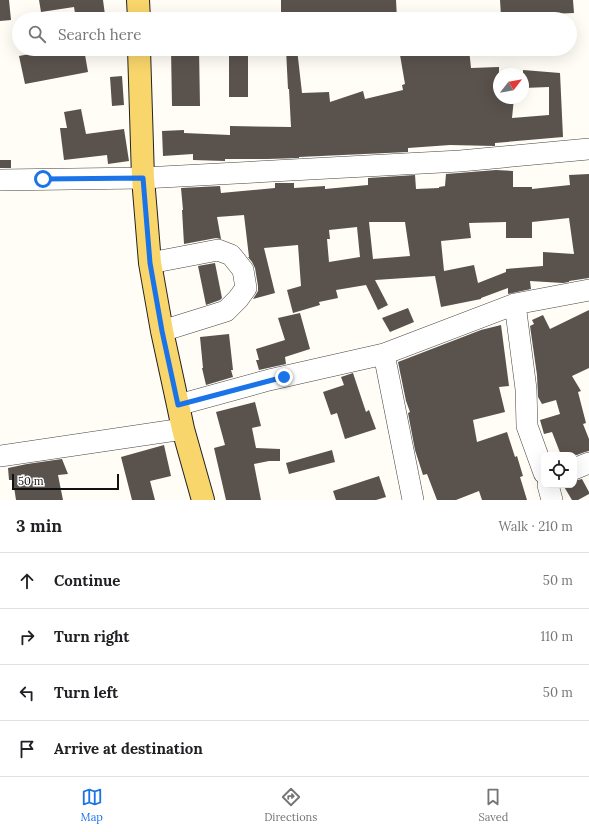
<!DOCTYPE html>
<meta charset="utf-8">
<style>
:root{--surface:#fff;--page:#f6f6f6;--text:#202124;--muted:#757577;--line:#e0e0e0;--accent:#1a73e8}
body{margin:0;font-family:Lora,serif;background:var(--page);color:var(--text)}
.controls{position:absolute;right:12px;bottom:12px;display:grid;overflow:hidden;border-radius:8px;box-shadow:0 4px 16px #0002}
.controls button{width:36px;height:36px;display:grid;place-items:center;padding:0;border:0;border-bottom:1px solid var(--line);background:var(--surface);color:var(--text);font:20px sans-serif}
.compass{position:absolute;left:493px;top:68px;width:36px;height:36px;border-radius:50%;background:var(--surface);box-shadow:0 4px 16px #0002;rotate:59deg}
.scale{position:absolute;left:12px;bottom:10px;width:107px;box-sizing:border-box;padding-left:4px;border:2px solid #111;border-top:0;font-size:11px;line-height:14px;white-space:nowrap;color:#111;-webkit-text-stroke:3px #fff;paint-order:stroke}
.stop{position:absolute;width:12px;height:12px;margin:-9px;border:3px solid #1a73e8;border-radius:50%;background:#fff}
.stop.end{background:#1a73e8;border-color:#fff;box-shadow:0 1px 4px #0008}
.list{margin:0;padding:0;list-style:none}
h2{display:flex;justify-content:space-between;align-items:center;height:52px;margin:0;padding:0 16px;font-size:17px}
h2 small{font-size:13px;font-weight:400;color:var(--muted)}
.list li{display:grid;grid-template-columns:26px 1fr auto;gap:12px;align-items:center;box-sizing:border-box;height:56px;padding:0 16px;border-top:1px solid var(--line)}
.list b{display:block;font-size:15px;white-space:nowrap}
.list em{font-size:13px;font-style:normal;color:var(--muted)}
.icon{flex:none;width:22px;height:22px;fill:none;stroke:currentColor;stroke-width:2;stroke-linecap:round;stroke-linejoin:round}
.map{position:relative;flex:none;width:589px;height:500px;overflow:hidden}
.search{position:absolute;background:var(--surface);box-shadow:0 4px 16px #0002;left:12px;right:12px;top:12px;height:44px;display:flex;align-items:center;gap:10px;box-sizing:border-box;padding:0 14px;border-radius:22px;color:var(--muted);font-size:15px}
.sheet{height:276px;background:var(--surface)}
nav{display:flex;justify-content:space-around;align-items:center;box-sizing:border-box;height:56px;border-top:1px solid var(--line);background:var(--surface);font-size:11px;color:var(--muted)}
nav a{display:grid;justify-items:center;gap:2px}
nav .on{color:var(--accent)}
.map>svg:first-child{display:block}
</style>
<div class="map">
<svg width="589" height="500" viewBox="0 0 589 500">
<rect width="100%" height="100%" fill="#fffdf5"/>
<path fill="#5a524d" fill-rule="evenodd" d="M0,0H9L11,20L0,21Z
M39,0H103L105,15L83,19H76L74,7L41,12Z
M281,0H396L397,19H281Z
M500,0H573L574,13L501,16Z
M56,49H84L88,72L25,84L19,56Z
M171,49H199L200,106H172Z
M229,49H248V97H229Z
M286,49H297L302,93L329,92L330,102L363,91L365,99L403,90L402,85L405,84L400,55L432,50L433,54L469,49L471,68L499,67V98H514L512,118L549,115V87L523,88V70L560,73L563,137L495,143V146L450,145L408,148V152L299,157V158L267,159H225V161L193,160V154L163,156L162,131L184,130V133L230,135V126L291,127L289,89H288Z
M122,76L124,105L112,106L110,77Z
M81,109L86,134L124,129L129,161L108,164L107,155L64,160L60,128H67L64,112Z
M0,160H11V168H0Z
M496,170L513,171V187H532V189L570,185L569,175L589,174V278L569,281V282L563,283L530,281L531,289L508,294V288L481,298V299L441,307L435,276L375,280L388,305L378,310L366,285L336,290L338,298L319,302L320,305L293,313L287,290L301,286L298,245L264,248L275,293L253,299L258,291V286L255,268L252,262L248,257H249L244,215L217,217L221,239L216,238L184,244L182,210H183L181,188L220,186L221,193L275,188V183H294V188L325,186V189L368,185V178L415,175L416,189L439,188V187L445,186L446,174ZM569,218L574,254L543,252V266L506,269V272L478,283L474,265L444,271L441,241L471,238L469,223L506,222V238H532V222ZM369,222H405L410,256L373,259ZM357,227L360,257L329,262L327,239H330L329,230Z
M215,263L222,298L220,300L206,305L198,266Z
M408,308L414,322L390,332L382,318Z
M589,310V368L572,376L581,391L578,392L586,423L583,424L589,439V451L585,452L574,456V455H561L552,432L544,434L540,420L560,414L556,400L542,404L538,397L537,375L530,326L534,324L532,320L543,315L550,329Z
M300,313L310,349L285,357L286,364L259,370L256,360H259L256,349L285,340L278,318Z
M501,325L509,386L499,387L505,412L473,420L477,442L507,432L515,457L517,456L523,476L520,477L527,500H482L479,491L456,500H437L427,474L423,475L415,450L408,413L410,412L406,401L398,362L481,330Z
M229,334L233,370H231L233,377L206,385L202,368H203L200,337Z
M353,373L366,412L369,410L376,429L345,439L337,413L331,415L323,392L344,385L341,377Z
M255,402L261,426L252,428L256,448L280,449V461H269L254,464L261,500H226L214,448L225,445L216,412Z
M164,445L171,476L150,481L155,500H132L121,457Z
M332,450L335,462L289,474L286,463Z
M62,459L68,474L58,475L63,500H16L13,480H9L8,468L27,464Z
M379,476L386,497L376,500H336L333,491Z
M582,479L589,492V494L578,500H572L563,485H574V481Z"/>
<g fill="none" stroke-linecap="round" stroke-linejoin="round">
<g stroke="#444" stroke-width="22">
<path id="minor" d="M0,180L143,178L460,161L589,149
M150,263L218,250L231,255L243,270L246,288L238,299L226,311L162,331
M515,304L526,389L527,426L544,473
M384,354L413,500
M178,405L269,380L384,354L515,304L589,290
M0,456L183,429
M574,469L589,463
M548,485L552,500"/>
</g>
<g stroke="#222" stroke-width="24">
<path id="major" d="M138,0L139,19
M139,49L143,178L150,263L162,331L178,405L183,429L203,500"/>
</g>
<use href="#minor" stroke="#fff" stroke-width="21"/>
<use href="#major" stroke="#f9d66b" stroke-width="22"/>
</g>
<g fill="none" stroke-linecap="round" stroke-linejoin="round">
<path stroke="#1a73e8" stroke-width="5" d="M43,179L143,178L150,263L162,331L178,405L284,377"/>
</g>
</svg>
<div class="controls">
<button><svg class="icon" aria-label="locate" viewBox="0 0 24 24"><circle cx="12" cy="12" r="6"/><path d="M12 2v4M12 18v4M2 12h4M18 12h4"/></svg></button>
</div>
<svg class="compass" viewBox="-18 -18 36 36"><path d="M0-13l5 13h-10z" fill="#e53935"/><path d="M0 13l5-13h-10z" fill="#757577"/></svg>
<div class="scale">50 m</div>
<div class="stop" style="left:43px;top:179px"></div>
<div class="stop end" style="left:284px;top:377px"></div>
<div class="search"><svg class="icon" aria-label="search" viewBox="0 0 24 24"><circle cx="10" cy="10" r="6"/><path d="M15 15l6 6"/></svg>Search here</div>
</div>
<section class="sheet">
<h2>3 min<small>Walk · 210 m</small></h2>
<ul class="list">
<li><svg class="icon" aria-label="ahead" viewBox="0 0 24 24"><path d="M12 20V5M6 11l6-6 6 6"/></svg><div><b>Continue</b></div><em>50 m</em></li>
<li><svg class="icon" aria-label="right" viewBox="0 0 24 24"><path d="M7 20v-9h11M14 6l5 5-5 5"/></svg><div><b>Turn right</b></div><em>110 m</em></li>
<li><svg class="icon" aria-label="left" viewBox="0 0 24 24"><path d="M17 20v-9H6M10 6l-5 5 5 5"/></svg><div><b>Turn left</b></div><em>50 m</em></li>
<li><svg class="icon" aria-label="arrive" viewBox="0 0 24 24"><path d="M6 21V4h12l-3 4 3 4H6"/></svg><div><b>Arrive at destination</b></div></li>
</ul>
</section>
<nav>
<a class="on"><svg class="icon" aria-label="map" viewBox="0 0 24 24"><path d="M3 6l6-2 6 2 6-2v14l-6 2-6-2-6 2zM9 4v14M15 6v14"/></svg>Map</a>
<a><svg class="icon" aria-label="directions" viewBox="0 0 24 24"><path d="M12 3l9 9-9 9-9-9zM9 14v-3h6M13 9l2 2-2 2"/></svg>Directions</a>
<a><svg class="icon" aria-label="saved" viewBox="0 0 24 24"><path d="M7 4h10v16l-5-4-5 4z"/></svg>Saved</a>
</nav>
